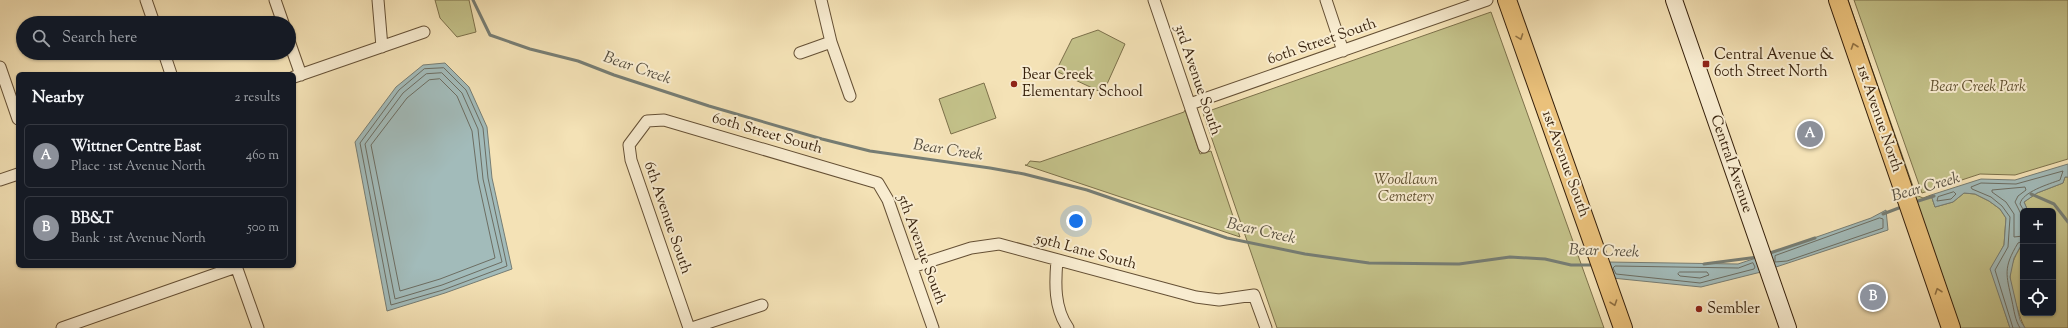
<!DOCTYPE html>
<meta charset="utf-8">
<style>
:root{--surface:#171b24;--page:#20242c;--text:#f1f3f6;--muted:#9ea1a6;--line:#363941;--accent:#8c9099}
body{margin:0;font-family:"Sorts Mill Goudy",serif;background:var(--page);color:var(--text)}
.controls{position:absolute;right:12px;bottom:12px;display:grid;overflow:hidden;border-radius:6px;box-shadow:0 1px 3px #0004}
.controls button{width:36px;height:36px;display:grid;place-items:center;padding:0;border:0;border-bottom:1px solid var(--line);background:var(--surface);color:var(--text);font:20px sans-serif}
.you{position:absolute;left:1076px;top:221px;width:14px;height:14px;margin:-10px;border:3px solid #fff;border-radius:50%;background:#1a73e8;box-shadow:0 0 0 6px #1a73e833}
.badge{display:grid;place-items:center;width:26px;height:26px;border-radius:50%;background:var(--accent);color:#fff;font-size:13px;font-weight:700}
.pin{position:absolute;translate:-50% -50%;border:2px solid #fff;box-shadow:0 1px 4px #0006}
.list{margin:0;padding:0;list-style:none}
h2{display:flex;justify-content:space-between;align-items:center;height:52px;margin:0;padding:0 16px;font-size:17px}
h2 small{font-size:13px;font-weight:400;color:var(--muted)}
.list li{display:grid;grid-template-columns:26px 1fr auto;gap:12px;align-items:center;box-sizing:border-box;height:64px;margin:0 8px 8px;padding:0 8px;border:1px solid var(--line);border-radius:6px}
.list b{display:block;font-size:15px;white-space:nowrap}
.list p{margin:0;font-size:13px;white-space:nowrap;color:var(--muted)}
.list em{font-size:13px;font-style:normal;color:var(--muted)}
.icon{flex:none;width:22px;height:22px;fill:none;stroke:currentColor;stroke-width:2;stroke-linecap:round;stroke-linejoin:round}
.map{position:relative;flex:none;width:2068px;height:328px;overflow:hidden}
.search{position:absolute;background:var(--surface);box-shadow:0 1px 3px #0004;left:16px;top:16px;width:280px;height:44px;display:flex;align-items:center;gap:10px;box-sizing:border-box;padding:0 14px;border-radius:22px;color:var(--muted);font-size:15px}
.panel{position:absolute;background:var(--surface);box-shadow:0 1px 3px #0004;left:16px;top:72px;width:280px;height:196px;border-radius:6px}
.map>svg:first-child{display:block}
</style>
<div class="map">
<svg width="2068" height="328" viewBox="0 0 2068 328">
<rect width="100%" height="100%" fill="#f4e2b6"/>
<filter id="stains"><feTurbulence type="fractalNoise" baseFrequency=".005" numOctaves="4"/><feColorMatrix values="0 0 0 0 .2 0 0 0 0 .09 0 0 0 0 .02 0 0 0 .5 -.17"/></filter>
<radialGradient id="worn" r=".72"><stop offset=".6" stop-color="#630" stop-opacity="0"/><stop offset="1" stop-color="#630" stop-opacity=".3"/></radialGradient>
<path fill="#c3c189" stroke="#7c704a" d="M435,0H469L476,32L457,37L440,18Z
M1845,0H1848L1916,195L1923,198L1931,195L1935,207L1953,202L1964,193L1975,194L1989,201L2000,209L2006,218L2004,245L1991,269L2010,328H1958Z
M1854,0H2068V159L2015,175L1980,174L1922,193Z
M1491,12L1604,328H1277L1203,113Z
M1098,30L1125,44L1103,93L1056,71L1072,39Z
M984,83L996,118L951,134L939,99Z
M1185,110L1200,154L1211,151L1240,237L1025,165H1027L1030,161L1040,162L1184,112Z
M2065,177H2068V328H2025C2020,320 2010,286 2010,277C2010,264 2017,253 2023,242V313H2053V211H2028L2024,202L2037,193L2063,183Z"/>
<path fill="#a2bbba" stroke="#767d74" d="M445,63L469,87L487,127L492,178L512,269L445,293L387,311L355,142L396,87L423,65Z
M2068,164V177H2065L2063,183L2037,193L2024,202L2028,211H2023V242L2014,258L2010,277L2020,320L2025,328H2010L1990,269L2004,245L2006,218L2000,209L1989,201L1975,194L1964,193L1953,202L1935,207L1931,195L1981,179L2015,180Z
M1886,210L1888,230L1773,268L1768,254L1871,218Z
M1756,258L1761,272L1701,287L1612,278L1607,262L1738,264Z"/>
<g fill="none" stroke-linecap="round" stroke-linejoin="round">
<path stroke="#6c6d62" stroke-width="1" d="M444,68L466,90L483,128L488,178L507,266L443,290L391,305L360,143L399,90L424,69Z
M442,73L462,93L478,129L483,179L502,262L442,285L395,299L365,144L403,93L426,74Z
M440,79L457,96L472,131L478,180L495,258L440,279L400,291L371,145L407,98L429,80Z
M1954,192L1956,194L1951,199L1937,201L1938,197Z
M1880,218L1883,219V228L1787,261L1775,262V256Z
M2023,218L2015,202L2018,196L2026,190L2025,187L1992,190V192L2006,202L2014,214V237L2023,236
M1753,263L1755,267L1754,269L1700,283L1616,274L1613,268L1615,266L1738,268Z
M1680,272H1707L1709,275L1700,278L1680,276L1678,274Z
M2013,328L1995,270L2008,247L2010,217L2002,206L1991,197L1972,189L1971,187L1981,183L2016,184L2063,171L2060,180C2049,184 2022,192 2020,204L2024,211
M2020,328C2015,320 2014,310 2012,301C2006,274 2003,268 2018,243L2023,241"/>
<path stroke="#767d74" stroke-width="3" d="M473,0L490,35L530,49L578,61L614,75L709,106L822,139L870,151L990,168L1024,174L1087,190L1227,238L1305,254L1369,263L1459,264L1510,257L1545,259L1571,265H1595
M2031,194L2054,204L2068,222
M1915,202L1934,196
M1883,214L1904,206
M1767,254L1815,238
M1704,264L1758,257"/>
<g stroke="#655035" stroke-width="13">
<path id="street" d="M146,0L154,23
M275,0L283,23
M378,0L382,47
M821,0L831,42L850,96
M1154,0L1204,147
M1326,0L1343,51
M289,41L301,75
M164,53L171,74
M800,53L831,42
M0,67L18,119
M294,77L424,32
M1190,104L1487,0
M0,180L18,174
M1057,260C1055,283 1054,308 1068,328
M236,266L258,328
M912,267L971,248L999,244L1196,297L1219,300L1254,295L1266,328
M62,328L236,267
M689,328L631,160L629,145L647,121L664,120L878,183L888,200L933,328
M692,328L762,305"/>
</g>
<g stroke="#351f0a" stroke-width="18">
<path id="secondary" d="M1674,0L1788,328"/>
</g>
<g stroke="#351f0a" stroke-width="20">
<path id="primary" d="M1507,0L1623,328
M1838,0L1951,328"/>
</g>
<use href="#street" stroke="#f8ecd0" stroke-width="11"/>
<use href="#secondary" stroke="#f8ecd0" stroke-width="16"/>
<use href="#primary" stroke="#eac17b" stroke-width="18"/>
</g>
<defs><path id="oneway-chevron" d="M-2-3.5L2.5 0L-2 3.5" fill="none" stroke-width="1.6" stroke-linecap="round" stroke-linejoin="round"/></defs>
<g stroke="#907042">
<use href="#oneway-chevron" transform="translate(1520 37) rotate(70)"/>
<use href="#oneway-chevron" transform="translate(1854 46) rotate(-109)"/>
<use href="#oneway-chevron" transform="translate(1938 291) rotate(-109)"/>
<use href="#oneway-chevron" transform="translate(1614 303) rotate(71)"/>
</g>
<g fill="#8f2418" stroke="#f8ecd0" stroke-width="1.5">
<rect x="1702" y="60" width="8" height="8" rx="2"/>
<circle cx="1014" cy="84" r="4"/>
<circle cx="1699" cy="309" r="4"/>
</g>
<g text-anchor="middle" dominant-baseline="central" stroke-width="4" stroke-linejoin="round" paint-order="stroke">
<g font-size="15" fill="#351f0a" stroke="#f8ecd0">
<text transform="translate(1322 42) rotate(-19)">60th Street South</text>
<text transform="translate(1197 80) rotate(71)">3rd Avenue South</text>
<text transform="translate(1879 119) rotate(71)">1st Avenue North</text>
<text transform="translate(767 134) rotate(16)">60th Street South</text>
<text transform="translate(1565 164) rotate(70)">1st Avenue South</text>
<text transform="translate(1731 164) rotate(71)">Central Avenue</text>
<text transform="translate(667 218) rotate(71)">6th Avenue South</text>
<text transform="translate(921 250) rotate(70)">5th Avenue South</text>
<text transform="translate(1086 252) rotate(15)">59th Lane South</text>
</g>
<g font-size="15" fill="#351f0a" stroke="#f8ecd0" text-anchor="start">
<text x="1714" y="55">Central Avenue &amp;<tspan x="1714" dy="17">60th Street North</tspan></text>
<text x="1022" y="75">Bear Creek<tspan x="1022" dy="17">Elementary School</tspan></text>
<text x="1707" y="309">Sembler</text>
</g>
<g font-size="15" font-style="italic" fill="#605030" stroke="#f8ecd0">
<text x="1978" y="87">Bear Creek Park</text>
<text x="1406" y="180">Woodlawn<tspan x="1406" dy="17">Cemetery</tspan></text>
</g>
<g font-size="16" font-style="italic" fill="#564e3f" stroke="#f8ecd0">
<text transform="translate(637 69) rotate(19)">Bear Creek</text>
<text transform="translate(948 151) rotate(9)">Bear Creek</text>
<text transform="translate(1926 188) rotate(-16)">Bear Creek</text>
<text transform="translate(1261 232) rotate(13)">Bear Creek</text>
<text transform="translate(1604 252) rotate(2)">Bear Creek</text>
</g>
</g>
<rect width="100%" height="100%" filter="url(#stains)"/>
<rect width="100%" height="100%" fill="url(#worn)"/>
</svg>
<div class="controls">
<button>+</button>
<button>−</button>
<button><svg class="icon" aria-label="locate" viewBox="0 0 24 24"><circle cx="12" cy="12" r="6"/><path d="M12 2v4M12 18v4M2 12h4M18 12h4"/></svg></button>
</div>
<div class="you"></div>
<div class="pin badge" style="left:1810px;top:134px">A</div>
<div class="pin badge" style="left:1873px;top:297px">B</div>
<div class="search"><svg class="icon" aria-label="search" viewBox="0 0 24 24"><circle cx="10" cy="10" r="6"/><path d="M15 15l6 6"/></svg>Search here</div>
<section class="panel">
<h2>Nearby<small>2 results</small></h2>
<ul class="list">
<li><span class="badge">A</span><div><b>Wittner Centre East</b><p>Place · 1st Avenue North</p></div><em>460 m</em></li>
<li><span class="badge">B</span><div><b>BB&amp;T</b><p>Bank · 1st Avenue North</p></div><em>500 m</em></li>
</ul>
</section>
</div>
